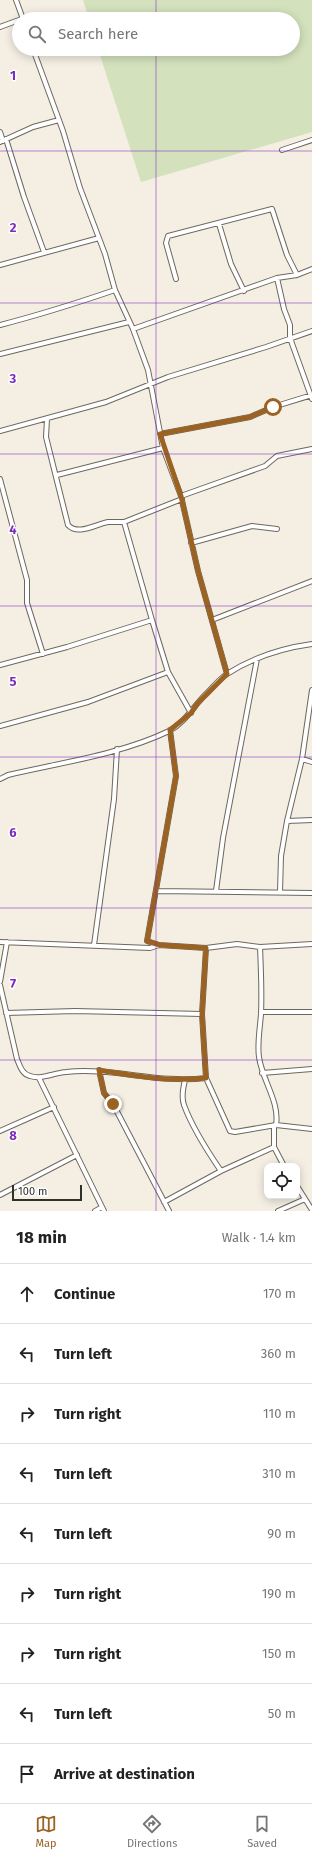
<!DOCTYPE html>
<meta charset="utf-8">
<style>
:root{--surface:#fff;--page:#f6f6f6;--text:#222;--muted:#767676;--line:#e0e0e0;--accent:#9c6221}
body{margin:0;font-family:"Fira Sans",sans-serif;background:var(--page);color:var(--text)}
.controls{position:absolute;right:12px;bottom:12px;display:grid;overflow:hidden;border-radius:8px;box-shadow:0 2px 10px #0003}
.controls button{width:36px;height:36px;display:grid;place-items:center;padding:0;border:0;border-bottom:1px solid var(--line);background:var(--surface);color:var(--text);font:20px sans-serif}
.scale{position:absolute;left:12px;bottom:10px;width:70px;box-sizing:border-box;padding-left:4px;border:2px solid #32302c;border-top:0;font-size:11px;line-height:14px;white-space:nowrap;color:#32302c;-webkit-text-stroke:3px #fff;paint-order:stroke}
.stop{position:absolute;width:12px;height:12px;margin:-9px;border:3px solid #9c6221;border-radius:50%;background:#fff}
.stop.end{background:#9c6221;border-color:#fff;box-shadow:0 1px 4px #0008}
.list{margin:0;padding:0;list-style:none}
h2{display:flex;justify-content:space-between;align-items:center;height:52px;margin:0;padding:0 16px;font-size:17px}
h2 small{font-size:13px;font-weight:400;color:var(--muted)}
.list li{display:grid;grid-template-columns:26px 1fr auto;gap:12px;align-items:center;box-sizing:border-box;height:60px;padding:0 16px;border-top:1px solid var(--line)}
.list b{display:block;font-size:15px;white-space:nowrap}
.list em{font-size:13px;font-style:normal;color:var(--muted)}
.icon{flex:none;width:22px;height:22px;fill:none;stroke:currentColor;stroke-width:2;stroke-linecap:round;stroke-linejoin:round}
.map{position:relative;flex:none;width:312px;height:1211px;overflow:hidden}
.search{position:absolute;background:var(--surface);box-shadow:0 2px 10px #0003;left:12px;right:12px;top:12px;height:44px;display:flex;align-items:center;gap:10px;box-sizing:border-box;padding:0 14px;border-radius:22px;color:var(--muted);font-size:15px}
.sheet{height:592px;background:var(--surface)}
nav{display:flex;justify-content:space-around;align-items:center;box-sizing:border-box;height:56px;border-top:1px solid var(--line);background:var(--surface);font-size:11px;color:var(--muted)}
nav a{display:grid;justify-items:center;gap:2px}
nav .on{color:var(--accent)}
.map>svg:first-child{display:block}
</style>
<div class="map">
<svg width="312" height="1211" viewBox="0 0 312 1211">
<rect width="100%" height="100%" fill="#f4eee3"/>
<path fill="#d3e1bd" d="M83,0H312V132L141,182L98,49H293V19H89Z"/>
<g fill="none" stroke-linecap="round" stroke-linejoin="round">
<g stroke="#6d685f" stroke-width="6">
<path id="minor" d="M16,0L23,19
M0,27L19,20
M33,49L63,131L80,188L105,254L115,290L133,329L148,370L163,448L181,496L198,571L227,674
M0,132L3,141
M6,139L24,197L44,252
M0,142L33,127L59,120
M282,150L312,140
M219,224L231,264L244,291
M0,265L99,238
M277,278L284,309L290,325V338L312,399
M176,279L166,243L168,236L272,209L287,255L297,275
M0,325C39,315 77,303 115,290
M133,329L277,278L297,275L312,269
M0,354L129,322
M47,419L46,437L68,525C78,536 96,524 108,522C113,522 119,522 124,522L152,620
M0,431L106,402L168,377L266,347L312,331
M160,434L250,417L273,407L312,395
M57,475L163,448
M0,479L27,580V603L43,654
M181,496L265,466L277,456L312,449
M124,522L182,499
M191,543L252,526L277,529
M212,620L312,581
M0,665L67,647L152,620L168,672L191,713
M312,690L302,759L287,821L312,820
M0,726L88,702L168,672
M302,759L312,762
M0,779L8,775C59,763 122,754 169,731C183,724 192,709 203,697C211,690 218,680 227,674C252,658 283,648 312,644
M157,891L312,893
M216,891L223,838L257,659
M280,892L281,856L287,821
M0,942L150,948L159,945L206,948L237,944L260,947L312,944
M94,945L114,799L117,749
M159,945L147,941L176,776L170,730
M260,947C261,969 262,992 261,1014C260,1028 257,1044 259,1057C262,1080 280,1102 276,1125
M206,948L202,1014L206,1078L230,1131L235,1132L276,1125L312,1129
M0,982L7,942
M0,985L17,1059C20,1066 22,1074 30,1076C42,1080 53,1073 66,1072C113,1067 158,1084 206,1078
M261,1012H312
M6,1013L75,1011L202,1014
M99,1070L104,1093L113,1104L169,1211
M262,1073L312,1069
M39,1078L104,1211
M185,1080C183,1088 181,1097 184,1105C192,1127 208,1152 221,1171
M274,1126V1147L284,1166
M0,1131L54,1107
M297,1186L312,1210
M0,1195L77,1155
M164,1202L221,1171L274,1147
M95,1211L102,1207
M278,1211L305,1199"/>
</g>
<use href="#minor" stroke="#fff" stroke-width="4"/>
</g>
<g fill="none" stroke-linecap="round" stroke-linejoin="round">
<path stroke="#9c6221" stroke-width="5" d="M113,1104L104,1093L99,1070C134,1076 170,1082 206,1078L202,1014L206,948L160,945L147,941L176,776L170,730L191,713L197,704L227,674L198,571L181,496L160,434L250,417L273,407"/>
</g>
<path fill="none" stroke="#7b2cbf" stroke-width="1" stroke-opacity="0.55" d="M156,0V19M156,49V1211M0,151H312M0,303H312M0,454H312M0,606H312M0,757H312M0,908H312M0,1060H312"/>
<g font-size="13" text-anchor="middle" font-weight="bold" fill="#7b2cbf" stroke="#fff" stroke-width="3" stroke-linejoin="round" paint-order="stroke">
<text x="13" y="80">1</text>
<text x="13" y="232">2</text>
<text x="13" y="383">3</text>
<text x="13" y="534">4</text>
<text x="13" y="686">5</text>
<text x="13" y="837">6</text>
<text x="13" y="988">7</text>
<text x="13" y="1140">8</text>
</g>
</svg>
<div class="controls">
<button><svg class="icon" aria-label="locate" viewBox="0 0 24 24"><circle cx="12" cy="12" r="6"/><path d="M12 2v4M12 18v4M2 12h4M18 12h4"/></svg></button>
</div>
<div class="scale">100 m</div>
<div class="stop" style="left:273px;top:407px"></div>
<div class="stop end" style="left:113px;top:1104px"></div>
<div class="search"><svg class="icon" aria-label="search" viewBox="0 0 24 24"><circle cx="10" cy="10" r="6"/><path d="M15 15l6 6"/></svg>Search here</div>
</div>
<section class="sheet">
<h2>18 min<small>Walk · 1.4 km</small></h2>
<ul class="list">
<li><svg class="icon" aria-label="ahead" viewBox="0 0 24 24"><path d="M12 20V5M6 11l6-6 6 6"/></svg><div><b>Continue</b></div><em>170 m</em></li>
<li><svg class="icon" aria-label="left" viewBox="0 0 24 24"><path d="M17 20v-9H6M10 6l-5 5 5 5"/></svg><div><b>Turn left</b></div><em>360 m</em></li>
<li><svg class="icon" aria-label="right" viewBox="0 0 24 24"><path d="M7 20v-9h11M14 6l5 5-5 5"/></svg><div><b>Turn right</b></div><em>110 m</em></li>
<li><svg class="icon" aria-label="left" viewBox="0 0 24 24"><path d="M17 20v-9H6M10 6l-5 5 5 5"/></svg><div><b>Turn left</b></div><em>310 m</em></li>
<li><svg class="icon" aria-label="left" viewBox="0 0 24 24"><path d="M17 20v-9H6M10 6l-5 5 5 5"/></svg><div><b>Turn left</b></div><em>90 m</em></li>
<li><svg class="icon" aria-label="right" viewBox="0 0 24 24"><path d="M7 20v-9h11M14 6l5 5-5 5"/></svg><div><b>Turn right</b></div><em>190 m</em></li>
<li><svg class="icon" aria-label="right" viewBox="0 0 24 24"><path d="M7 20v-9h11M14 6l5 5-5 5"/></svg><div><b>Turn right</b></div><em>150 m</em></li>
<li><svg class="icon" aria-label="left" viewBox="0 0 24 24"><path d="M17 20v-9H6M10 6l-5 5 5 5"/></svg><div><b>Turn left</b></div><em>50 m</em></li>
<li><svg class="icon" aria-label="arrive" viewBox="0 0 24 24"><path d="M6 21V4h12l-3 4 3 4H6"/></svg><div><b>Arrive at destination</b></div></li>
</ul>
</section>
<nav>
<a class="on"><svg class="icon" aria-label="map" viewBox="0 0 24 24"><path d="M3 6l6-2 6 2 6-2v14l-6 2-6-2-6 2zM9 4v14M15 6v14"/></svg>Map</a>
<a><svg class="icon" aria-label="directions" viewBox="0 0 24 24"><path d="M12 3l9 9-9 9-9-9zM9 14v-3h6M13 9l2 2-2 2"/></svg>Directions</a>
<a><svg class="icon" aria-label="saved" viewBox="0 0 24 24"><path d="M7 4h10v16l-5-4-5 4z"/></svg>Saved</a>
</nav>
